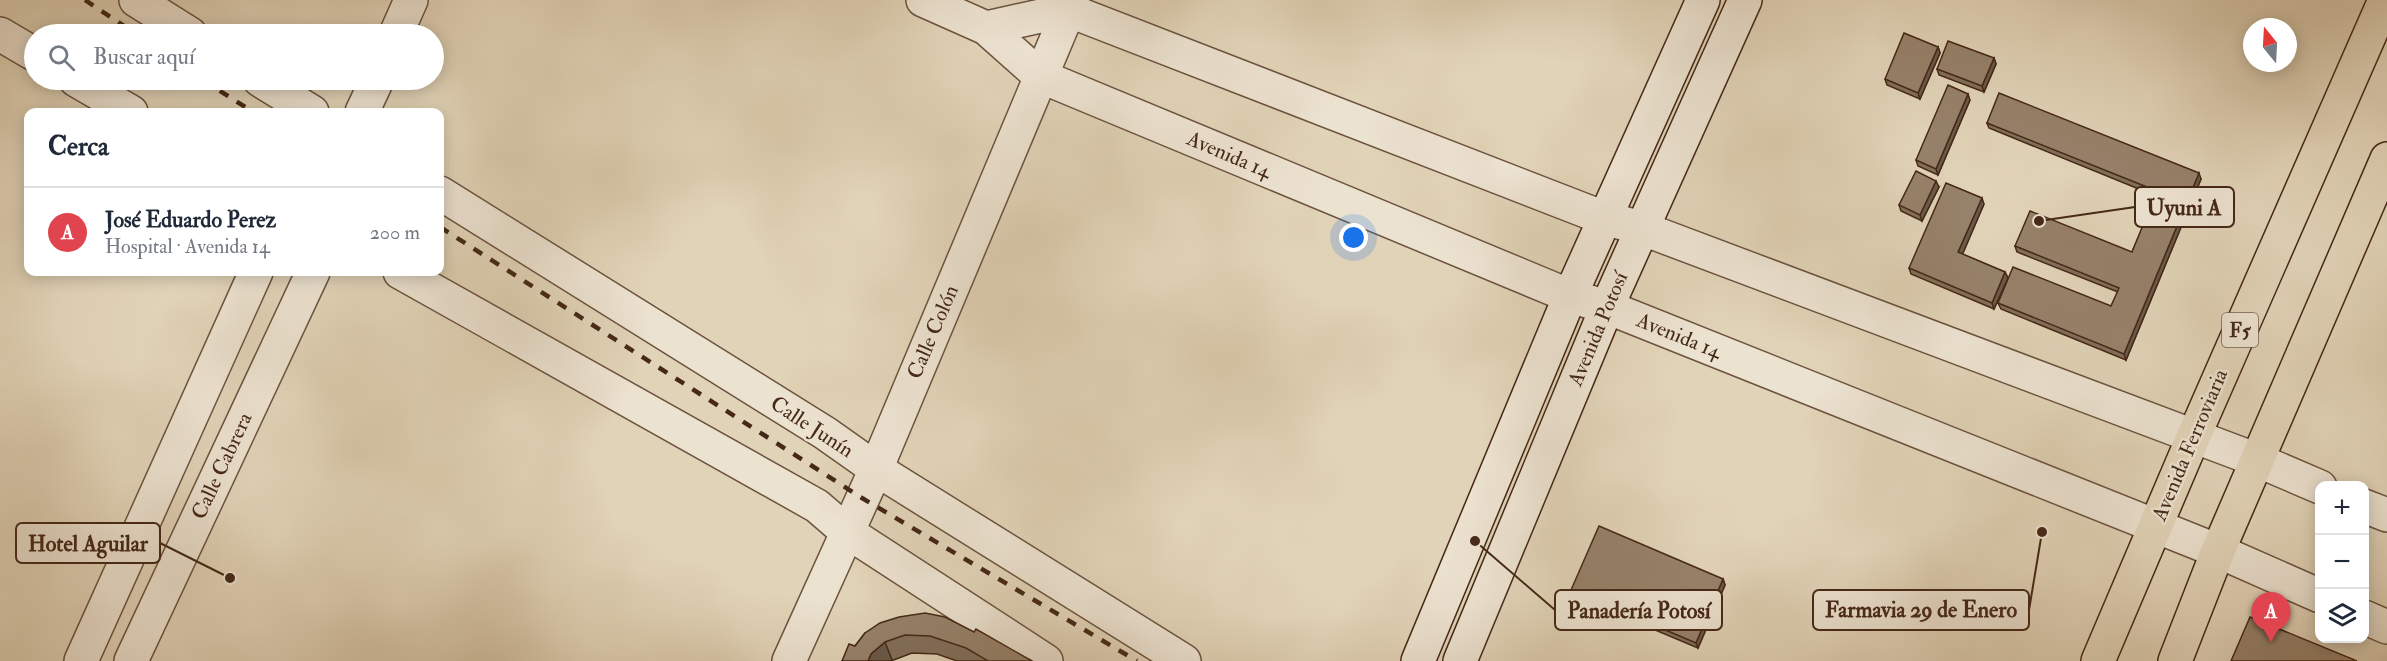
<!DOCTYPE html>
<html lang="es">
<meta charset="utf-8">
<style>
:root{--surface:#fff;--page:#f6f6f7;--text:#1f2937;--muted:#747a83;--line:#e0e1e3;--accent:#8f2418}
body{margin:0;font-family:"IM FELL Double Pica",serif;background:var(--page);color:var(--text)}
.controls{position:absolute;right:18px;bottom:18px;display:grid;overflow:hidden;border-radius:12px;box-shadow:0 3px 15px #0003}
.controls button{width:54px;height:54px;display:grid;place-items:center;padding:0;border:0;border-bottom:2px solid var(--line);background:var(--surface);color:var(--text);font:30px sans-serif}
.compass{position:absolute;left:2243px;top:18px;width:54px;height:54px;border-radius:50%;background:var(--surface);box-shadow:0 3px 15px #0003;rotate:342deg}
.you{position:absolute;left:1354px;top:238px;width:21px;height:21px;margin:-15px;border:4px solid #fff;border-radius:50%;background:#1a73e8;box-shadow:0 0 0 9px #1a73e833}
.badge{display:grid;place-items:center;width:39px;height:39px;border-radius:50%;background:var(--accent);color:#fff;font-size:20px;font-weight:700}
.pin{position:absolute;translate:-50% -50px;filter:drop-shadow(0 2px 3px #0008)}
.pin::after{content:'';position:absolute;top:32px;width:21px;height:18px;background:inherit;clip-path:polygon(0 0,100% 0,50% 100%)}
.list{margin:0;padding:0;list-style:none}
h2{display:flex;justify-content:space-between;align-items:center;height:78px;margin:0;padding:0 24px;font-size:26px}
h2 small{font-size:20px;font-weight:400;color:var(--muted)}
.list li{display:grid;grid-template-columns:39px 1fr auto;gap:18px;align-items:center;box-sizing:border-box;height:90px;padding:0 24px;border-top:2px solid var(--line)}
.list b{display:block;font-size:22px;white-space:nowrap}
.list p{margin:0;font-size:20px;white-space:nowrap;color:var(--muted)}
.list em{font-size:20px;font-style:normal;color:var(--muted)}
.icon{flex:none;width:33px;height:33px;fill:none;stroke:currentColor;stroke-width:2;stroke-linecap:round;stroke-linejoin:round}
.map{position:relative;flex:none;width:2387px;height:661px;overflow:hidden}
.search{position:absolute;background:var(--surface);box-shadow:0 3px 15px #0003;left:24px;top:24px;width:420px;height:66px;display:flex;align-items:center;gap:15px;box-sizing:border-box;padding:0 21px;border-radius:33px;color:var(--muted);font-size:22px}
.panel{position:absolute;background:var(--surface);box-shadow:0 3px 15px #0003;left:24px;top:108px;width:420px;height:168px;border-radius:12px}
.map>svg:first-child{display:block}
</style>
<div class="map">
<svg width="2387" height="661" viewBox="0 0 2387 661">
<rect width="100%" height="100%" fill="#e1d3b7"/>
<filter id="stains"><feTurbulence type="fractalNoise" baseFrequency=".00333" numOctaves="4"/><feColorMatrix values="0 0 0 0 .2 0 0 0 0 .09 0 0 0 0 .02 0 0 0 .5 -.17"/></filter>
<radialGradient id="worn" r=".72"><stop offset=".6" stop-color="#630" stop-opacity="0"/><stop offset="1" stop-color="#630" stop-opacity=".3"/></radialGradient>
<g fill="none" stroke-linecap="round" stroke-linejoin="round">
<g stroke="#6c533f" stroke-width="36">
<path id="minor" d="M923,0L986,28L1040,76L1570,296L1607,307L2218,551L2320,596
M986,28L1068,10L1604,218L1641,228L2257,460L2320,487
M396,34L411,0
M362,112L377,80
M2364,506L2387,515
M2364,617L2387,627
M81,661L256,272
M131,661L313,272
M789,661L876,469L1073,0"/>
</g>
<g stroke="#6c533f" stroke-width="36">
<path id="tertiary" d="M136,0L190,34
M0,34L34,54
M76,80L131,112
M260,80L312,112
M440,193L825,433L876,469L1184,661
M400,272L817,506L846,531L1046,661"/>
</g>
<g stroke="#452817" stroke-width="36">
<path id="secondary" d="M1418,661L1570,296L1703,0
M1460,661L1607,307L1745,0"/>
</g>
<g stroke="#452817" stroke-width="36">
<path id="trunk" d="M2098,661L2193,438L2385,0
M2175,661L2218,551L2387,159"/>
</g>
<use href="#minor" stroke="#ece2d0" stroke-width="33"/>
<use href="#tertiary" stroke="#ece2d0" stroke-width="33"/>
<use href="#secondary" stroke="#ece2d0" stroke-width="33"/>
<use href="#trunk" stroke="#e1d3b7" stroke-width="33"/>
<path stroke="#452817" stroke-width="4.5" stroke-dasharray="10 10" stroke-linecap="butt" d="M85,0L136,34
M203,80L253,112
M440,227L862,498L1137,661"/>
</g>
<path fill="#816f5b" stroke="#452817" stroke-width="1.5" d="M1938,47L1940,53L1920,99L1887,85L1885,79Z
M1994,58L1996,64L1984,92L1939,75L1937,69Z
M1970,100L1938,175L1918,166L1916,160Z
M1987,123L2201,179L2126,360L2001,309L1998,303L2111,306L2118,292L2017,252L2015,246L2132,252L2156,196L1989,128Z
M1939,187L1922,221L1901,211L1899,205Z
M1984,204L1962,254L2005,272L2008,278L1994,309L1911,274L1909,268Z
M1723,579L1725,585L1698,648L1574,596L1571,590Z
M974,632L1032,661H957L937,654L912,653L891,661H842L855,646L865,633Z"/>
<path fill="#695a4a" stroke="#452817" stroke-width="1.5" d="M1938,47L1940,53L1920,99L1918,93Z
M1994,58L1996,64L1984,92L1982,86Z
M1968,94L1970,100L1938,175L1936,169Z
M2199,173L2201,179L2126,360L2124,354Z
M1936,181L1939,187L1922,221L1920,215Z
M1982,198L1984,204L1961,258L1958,252Z
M2005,272L2008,278L1994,309L1992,303Z
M1723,579L1725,585L1698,648L1696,643Z
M885,642L892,660L891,661H868L871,654Z"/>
<path fill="#96816a" stroke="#452817" stroke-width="1.5" d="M1904,33L1938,47L1918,93L1885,79Z
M1948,41L1994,58L1982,86L1937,69Z
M1948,85L1968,94L1936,169L1916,160Z
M1999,93L2199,173L2124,354L1998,303L2013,267L2111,306L2119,288L2015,246L2030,211L2132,252L2157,191L1987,123Z
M1916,171L1936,181L1920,215L1899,205Z
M1946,183L1982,198L1958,252L2005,272L1992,303L1909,268Z
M1599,526L1723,579L1696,643L1571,590Z
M925,613L945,617L974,632L976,629L1032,661H988L966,648L930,636L905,635L885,642L871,654L868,661H842L849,644L855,646L865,633L880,623L899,617Z
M2250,617L2357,661H2231Z"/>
<g text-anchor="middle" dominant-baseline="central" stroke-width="5" stroke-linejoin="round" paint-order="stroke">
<rect fill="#ece2d0" stroke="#77604e" stroke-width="1.5" x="2222" y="313" width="36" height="34" rx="4.5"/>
<g font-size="20" font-weight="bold" fill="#452817">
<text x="2240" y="330">F5</text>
</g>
<g font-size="21" fill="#452817" stroke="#ece2d0">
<text transform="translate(1229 155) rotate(23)">Avenida 14</text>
<text transform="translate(1598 329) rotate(-67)">Avenida Potosí</text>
<text transform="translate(933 332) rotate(-67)">Calle Colón</text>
<text transform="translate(1679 336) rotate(22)">Avenida 14</text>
<text transform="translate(812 427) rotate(33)">Calle Junín</text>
<text transform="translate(2190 445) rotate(-67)">Avenida Ferroviaria</text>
<text transform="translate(222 466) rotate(-65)">Calle Cabrera</text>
</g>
</g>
<path fill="none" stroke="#452817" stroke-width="2" d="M2039 221L2135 207M230 578L160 543M2042 532L2029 610M1475 541L1555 610"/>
<g fill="#452817" stroke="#ece2d0" stroke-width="2">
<circle cx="2039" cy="221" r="6"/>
<circle cx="230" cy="578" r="6"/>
<circle cx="2042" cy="532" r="6"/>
<circle cx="1475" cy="541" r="6"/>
</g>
<g fill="#ece2d0" stroke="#452817" stroke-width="2">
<rect x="2135" y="187" width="99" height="40" rx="6"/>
<rect x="16" y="523" width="144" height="40" rx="6"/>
<rect x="1813" y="590" width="216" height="40" rx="6"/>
<rect x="1555" y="590" width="167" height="40" rx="6"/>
</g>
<g font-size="22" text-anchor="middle" font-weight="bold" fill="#452817">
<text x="2184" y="215">Uyuni A</text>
<text x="88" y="551">Hotel Aguilar</text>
<text x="1921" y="617">Farmavia 29 de Enero</text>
<text x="1639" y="618">Panadería Potosí</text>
</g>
<rect width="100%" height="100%" filter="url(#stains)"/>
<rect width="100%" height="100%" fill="url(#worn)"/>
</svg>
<div class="controls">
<button>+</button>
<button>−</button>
<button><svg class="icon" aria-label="layers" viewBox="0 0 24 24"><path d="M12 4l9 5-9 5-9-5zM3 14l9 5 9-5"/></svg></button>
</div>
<svg class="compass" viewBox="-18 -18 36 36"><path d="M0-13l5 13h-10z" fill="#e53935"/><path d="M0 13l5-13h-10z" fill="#747a83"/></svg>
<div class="you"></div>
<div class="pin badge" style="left:2271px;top:642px;background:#e0444e">A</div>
<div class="search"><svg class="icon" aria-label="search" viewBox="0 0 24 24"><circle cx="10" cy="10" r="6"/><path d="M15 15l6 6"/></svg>Buscar aquí</div>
<section class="panel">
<h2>Cerca<small></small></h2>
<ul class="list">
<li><span class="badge" style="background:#e0444e">A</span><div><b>José Eduardo Perez</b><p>Hospital · Avenida 14</p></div><em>200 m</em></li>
</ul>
</section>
</div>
